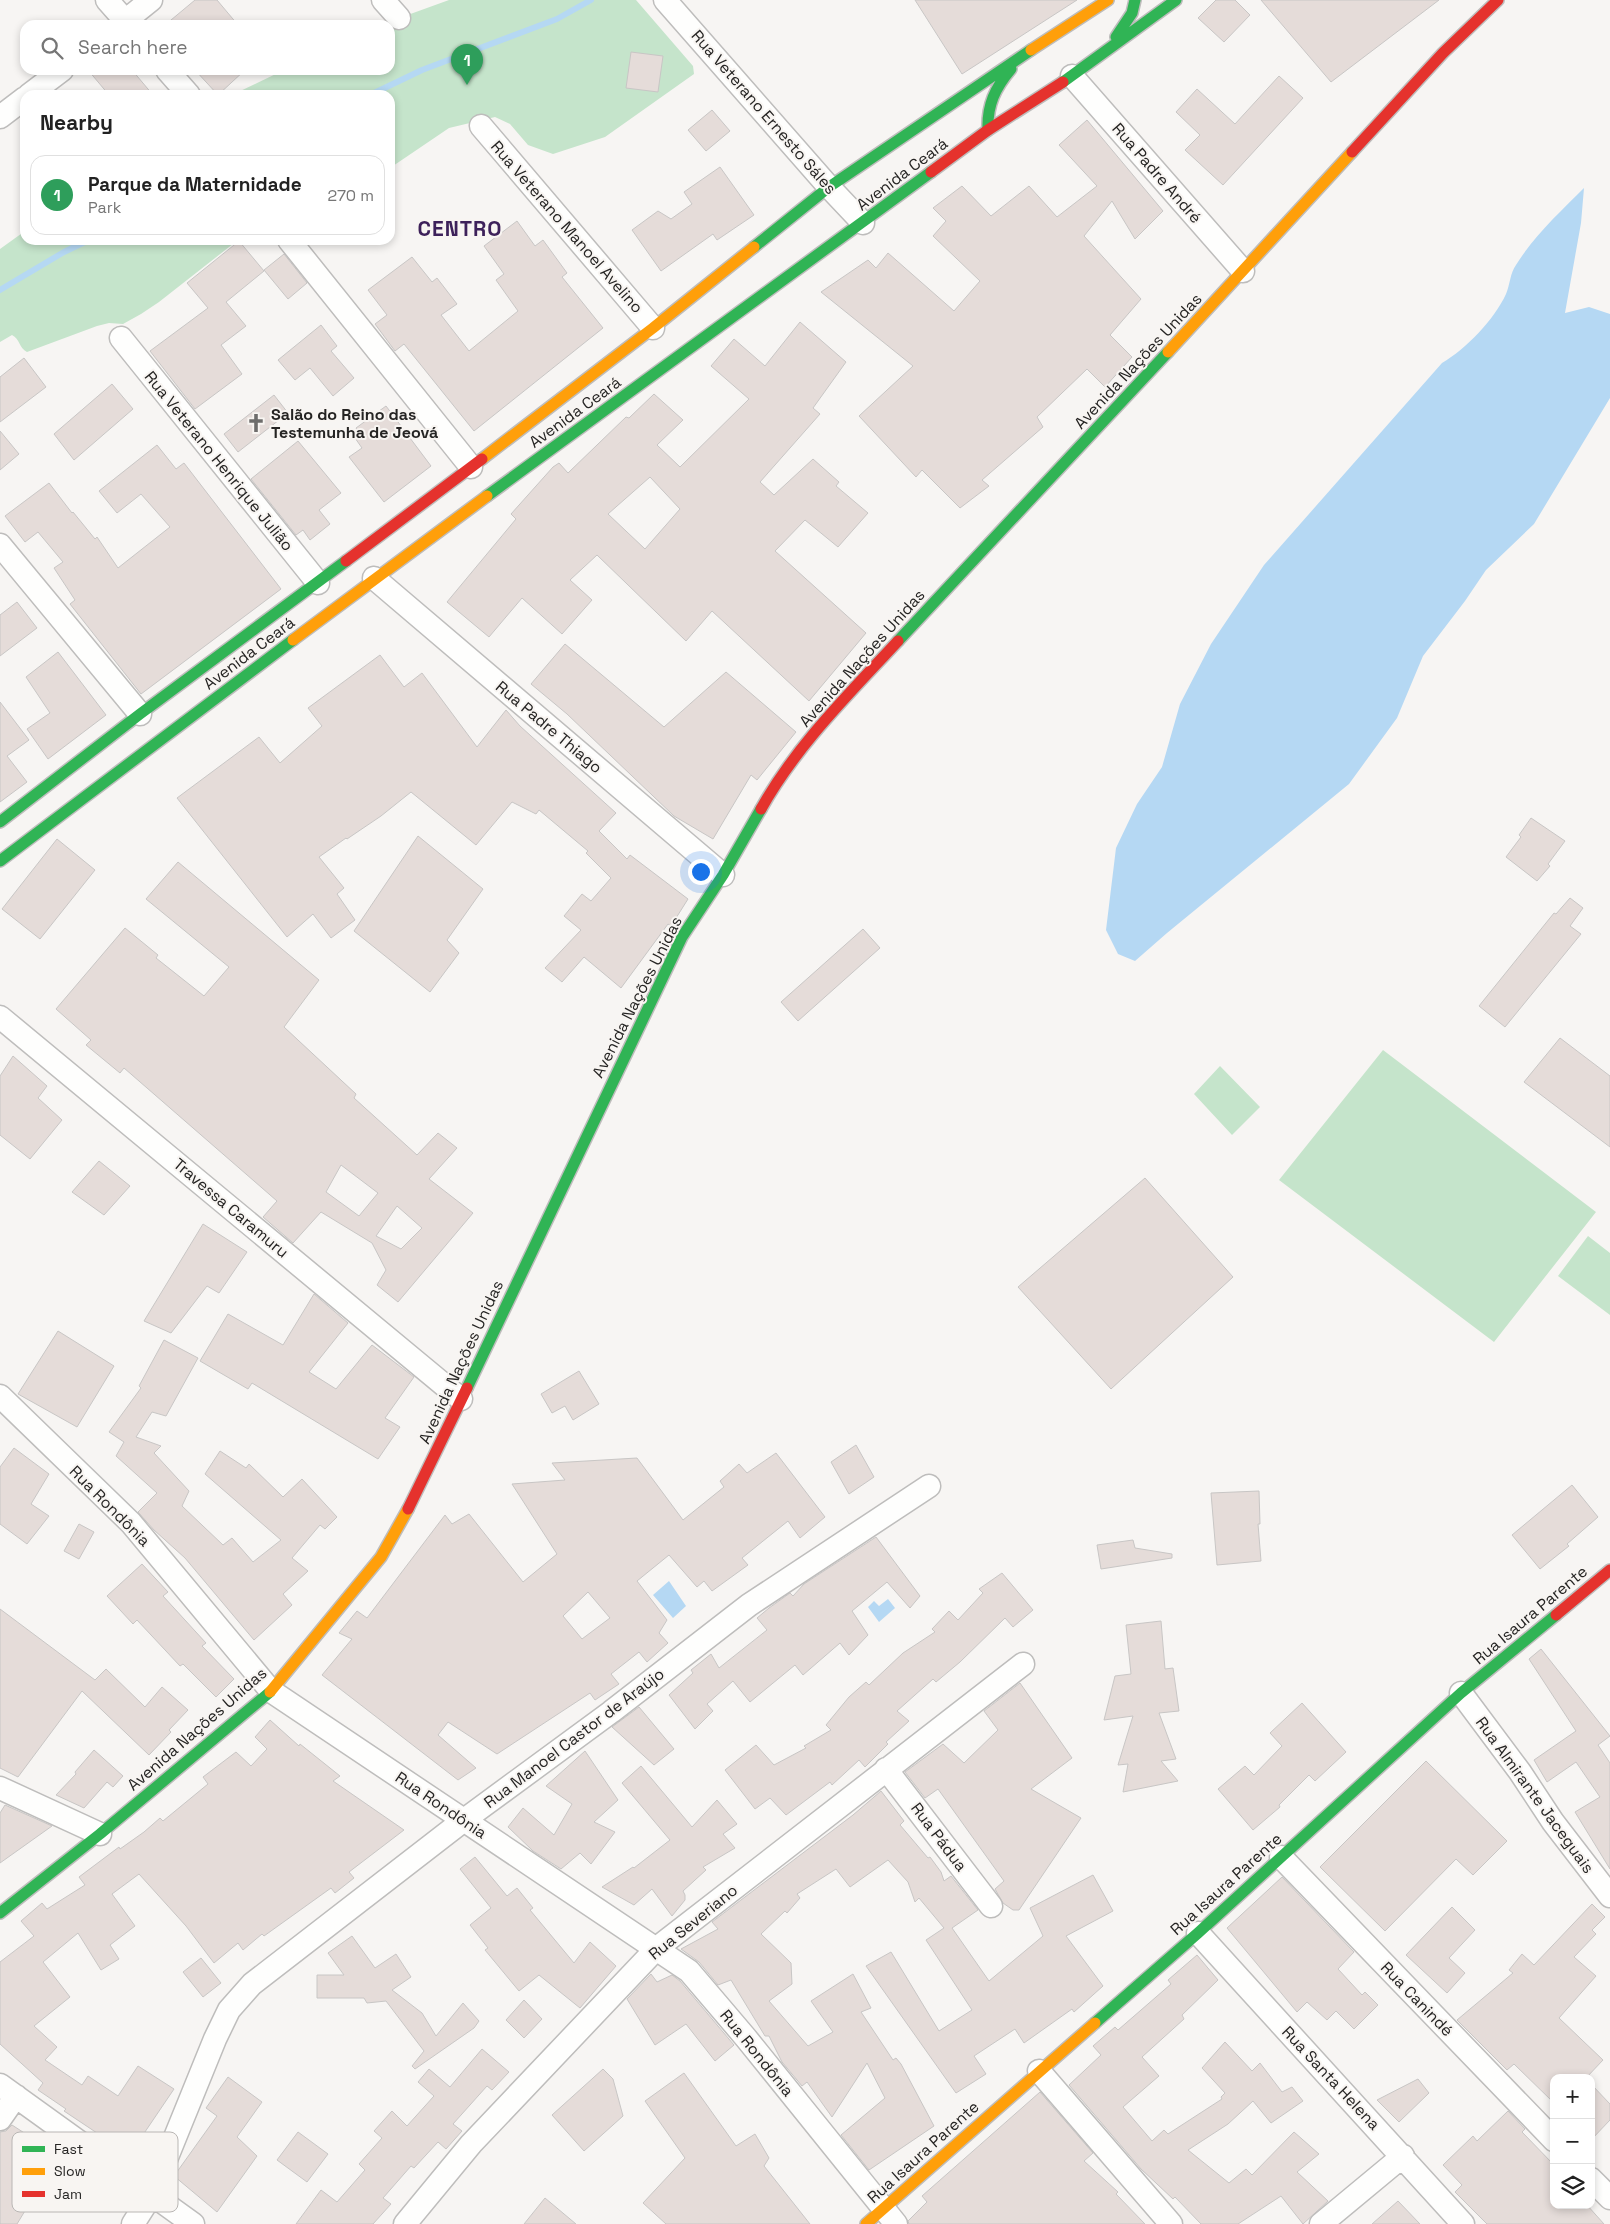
<!DOCTYPE html>
<meta charset="utf-8">
<style>
:root{--surface:#fff;--page:#f2f2f2;--text:#222;--muted:#767676;--line:#e0e0e0;--accent:#6e6d6c}
body{margin:0;font-family:"Space Grotesk",sans-serif;background:var(--page);color:var(--text)}
.controls{position:absolute;right:15px;bottom:15px;display:grid;overflow:hidden;border-radius:10px;box-shadow:0 2px 8px #0003}
.controls button{width:45px;height:45px;display:grid;place-items:center;padding:0;border:0;border-bottom:1px solid var(--line);background:var(--surface);color:var(--text);font:25px sans-serif}
.you{position:absolute;left:700px;top:871px;width:18px;height:18px;margin:-12px;border:4px solid #fff;border-radius:50%;background:#1a73e8;box-shadow:0 0 0 8px #1a73e833}
.badge{display:grid;place-items:center;width:32px;height:32px;border-radius:50%;background:var(--accent);color:#fff;font-size:16px;font-weight:700}
.pin{position:absolute;translate:-50% -41px;filter:drop-shadow(0 1px 2px #0008)}
.pin::after{content:'';position:absolute;top:26px;width:18px;height:15px;background:inherit;clip-path:polygon(0 0,100% 0,50% 100%)}
.list{margin:0;padding:0;list-style:none}
h2{display:flex;justify-content:space-between;align-items:center;height:65px;margin:0;padding:0 20px;font-size:21px}
h2 small{font-size:16px;font-weight:400;color:var(--muted)}
.list li{display:grid;grid-template-columns:32px 1fr auto;gap:15px;align-items:center;box-sizing:border-box;height:80px;margin:0 10px 10px;padding:0 10px;border:1px solid var(--line);border-radius:15px}
.list b{display:block;font-size:19px;white-space:nowrap}
.list p{margin:0;font-size:16px;white-space:nowrap;color:var(--muted)}
.list em{font-size:16px;font-style:normal;color:var(--muted)}
.icon{flex:none;width:28px;height:28px;fill:none;stroke:currentColor;stroke-width:2;stroke-linecap:round;stroke-linejoin:round}
.map{position:relative;flex:none;width:1610px;height:2224px;overflow:hidden}
.search{position:absolute;background:var(--surface);box-shadow:0 2px 8px #0003;left:20px;top:20px;width:375px;height:55px;display:flex;align-items:center;gap:12px;box-sizing:border-box;padding:0 18px;border-radius:15px;color:var(--muted);font-size:19px}
.panel{position:absolute;background:var(--surface);box-shadow:0 2px 8px #0003;left:20px;top:90px;width:375px;height:155px;border-radius:15px}
.map>svg:first-child{display:block}
</style>
<div class="map">
<svg width="1610" height="2224" viewBox="0 0 1610 2224">
<rect width="100%" height="100%" fill="#f7f5f3"/>
<path fill="#c5e4cb" d="M449,0H636L693,66L694,74L605,137L553,154L528,145L510,124L495,117L449,128L390,168V95H232L284,70H390V25H380Z
M25,231V240H238L159,302L141,314L123,324L109,323L97,326L27,352C19,348 20,339 12,335L0,342V249Z
M1383,1050L1596,1212L1494,1342L1279,1180Z
M1220,1066L1260,1107L1232,1135L1194,1094Z
M1588,1236L1610,1253V1315L1558,1276Z"/>
<path fill="#b5d8f3" d="M1584,188L1581,223L1565,313L1589,307L1610,314V398L1534,524L1486,570L1465,601L1423,656L1397,718L1349,784L1167,933L1135,961L1118,954L1106,930L1116,848L1137,804L1162,767L1180,704L1211,644L1264,565L1442,363C1466,349 1494,320 1506,294C1510,285 1510,273 1516,265C1534,236 1560,212 1584,188Z
M669,1581L686,1606L673,1618L653,1595Z
M888,1599L895,1608L879,1622L868,1607L874,1601L879,1606Z"/>
<g fill="none" stroke-linecap="round" stroke-linejoin="round">
<path stroke="#b5d8f3" stroke-width="6" d="M370,95L422,70L557,19L591,0
M0,290L64,252L89,240"/>
</g>
<path fill="#e5dcd9" stroke="#c8c6c5" fill-rule="evenodd" d="M195,0H217L238,25H165Z
M915,0H1077L962,74Z
M1216,0H1235L1250,15L1224,42L1198,18Z
M1261,0H1439L1331,82Z
M631,52L663,56L658,92L626,88Z
M88,70H132L153,95H109Z
M195,70H245L218,95Z
M1279,76L1303,98L1223,185L1185,150L1200,135L1176,112L1197,89L1235,124Z
M712,110L730,131L706,151L688,130Z
M1087,120L1163,211L1135,239L1112,201L1084,236L1141,299L1110,335L1132,357L1105,387L1087,369L1037,417L1043,427L982,480L989,486L960,508L922,470L916,477L859,416L913,366L821,292L868,260L876,268L888,253L954,311L980,281L933,236L946,221L933,208L962,186L991,216L1029,186L1057,217L1097,186L1059,145Z
M720,167L754,215L717,240L713,234L661,271L632,230L658,211L671,219L692,204L684,192Z
M517,221L535,246L543,240L567,273L562,277L603,328L474,431L404,344L395,351L375,324L387,315L368,290L412,257L432,282L437,278L457,304L441,315L469,351L518,311L496,280L504,274L484,246Z
M239,241L264,271L226,302L246,326L221,345L242,374L195,409L150,351L208,308L187,283Z
M284,254L307,283L288,299L264,270Z
M800,322L846,362L813,408L820,414L760,482L774,495L813,459L839,482L836,486L868,513L838,547L805,520L775,551L866,633L809,701L712,611L686,641L597,555L570,580L592,600L562,634L522,598L489,637L447,602L516,519L511,514L553,467L559,463L568,473L626,417L629,418L654,394L683,420L657,445L680,467L749,399L711,366L734,339L765,366ZM650,477L680,509L645,549L608,514Z
M321,325L337,346L331,351L354,378L333,396L310,368L295,380L278,360Z
M24,358L46,387L0,422V377Z
M112,384L133,409L74,460L54,434Z
M274,395L288,413L238,452L224,434Z
M386,406L431,466L384,502L349,457L362,448L355,438L360,434L356,428Z
M0,431L19,454L0,470Z
M298,441L341,493L319,510L330,524L310,540L303,530L296,535L251,479Z
M157,445L176,469L184,463L281,589L141,694L70,604L75,600L54,568L63,562L38,532L25,542L5,516L49,483L72,513L73,512L95,539L97,537L118,568L170,527L141,494L117,513L99,491Z
M17,602L37,628L0,656V615Z
M565,644L664,727L726,672L796,732L757,780L751,775L713,839L674,816L567,714L531,684Z
M58,652L106,715L48,759L27,729L50,713L26,677Z
M380,655L404,687L422,673L477,747L506,710L520,726L616,813L599,831L627,859L630,855L688,899L671,926L668,924L621,988L584,957L562,982L545,968L581,930L564,916L582,894L591,901L611,878L586,853L588,851L539,810L536,814L512,802L476,845L411,792L381,816L347,839L346,838L319,857L344,888L337,894L355,920L331,938L313,914L287,937L177,798L259,737L280,763L322,726L308,708Z
M0,702L29,740L7,756L27,782L0,802Z
M1531,818L1565,841L1548,864L1550,866L1537,881L1506,857L1521,837L1519,835Z
M418,836L483,889L447,940L459,953L430,992L354,931Z
M57,839L95,870L40,939L2,909Z
M178,862L319,980L284,1027L356,1094L354,1098L417,1155L438,1133L457,1148L429,1179L473,1213L398,1302L377,1285L386,1270L372,1243L321,1212L293,1243L263,1217L277,1201L124,1068L120,1073L86,1045L91,1040L56,1009L125,928L158,955L156,958L204,996L229,967L146,899ZM341,1165L378,1193L359,1216L326,1192ZM397,1206L422,1228L401,1249L376,1236Z
M1570,898L1583,908L1570,926L1581,934L1505,1027L1479,1006L1554,913L1556,914Z
M863,929L880,948L798,1021L781,1002Z
M1560,1038L1610,1076V1147L1524,1082Z
M13,1056L47,1086L38,1098L62,1120L30,1159L0,1135V1076Z
M99,1161L130,1186L104,1215L72,1192Z
M1145,1178L1233,1277L1111,1389L1018,1287Z
M203,1224L247,1252L219,1293L207,1286L171,1333L144,1321Z
M314,1294L348,1323L309,1372L336,1389L372,1345L414,1377L385,1418L400,1427L378,1459L252,1383L248,1389L200,1361L228,1314L283,1345Z
M58,1331L114,1366L77,1427L18,1394Z
M164,1340L198,1358L166,1416L152,1412L136,1437L161,1446L154,1453L189,1491L182,1506L223,1545L232,1538L253,1562L281,1540L205,1474L220,1451L246,1468L249,1464L283,1497L302,1479L337,1517L325,1529L320,1525L292,1558L308,1571L283,1594L292,1605L254,1640L185,1558L154,1530L138,1512L157,1493L116,1456L124,1442L109,1432L141,1388L139,1386Z
M579,1371L599,1404L573,1420L565,1406L552,1413L541,1394Z
M856,1445L874,1477L849,1494L831,1462Z
M14,1448L49,1474L31,1504L49,1516L27,1544L0,1524V1467Z
M776,1453L825,1517L800,1538L788,1521L742,1558L748,1565L712,1591L704,1581L697,1587L669,1555L637,1581L667,1620L659,1633L668,1643L647,1662L639,1652L611,1674L619,1684L595,1700L590,1693L497,1754L448,1722L438,1735L476,1768L458,1780L322,1675L352,1639L339,1633L357,1611L367,1618L445,1515L452,1524L469,1514L523,1582L557,1554L512,1484L565,1480L552,1463L637,1458L683,1520L724,1487L720,1481L739,1464L747,1473ZM588,1592L610,1618L582,1639L563,1616Z
M1572,1485L1598,1517L1567,1544L1569,1546L1540,1569L1512,1535Z
M1259,1491L1260,1524H1258L1261,1561L1217,1565L1211,1493Z
M79,1524L94,1532L79,1559L64,1551Z
M876,1537L920,1596L910,1608L887,1582L852,1611L868,1635L849,1655L840,1643L803,1675L795,1665L750,1702L733,1681L707,1704L713,1711L695,1729L669,1695L693,1673L691,1670L711,1654L719,1668L767,1630L757,1618L769,1608L790,1593L793,1596L804,1584Z
M1133,1540L1135,1548L1172,1554V1558L1101,1569L1097,1545Z
M142,1564L168,1592L163,1596L206,1643L202,1646L234,1679L216,1697L183,1664L180,1666L137,1620L133,1624L107,1596Z
M1002,1573L1033,1610L1013,1627L1005,1618L960,1662L936,1682L933,1679L897,1711L909,1721L886,1742L888,1744L865,1767L859,1760L832,1785L830,1782L786,1815L770,1798L755,1809L725,1770L756,1745L774,1765L806,1748L804,1746L831,1730L826,1725L849,1697L866,1682L869,1685L903,1653L935,1632L932,1629L949,1611L958,1620L983,1593L979,1589Z
M0,1609L95,1680L106,1669L145,1707L162,1687L188,1710L169,1730L171,1732L149,1755L82,1691L18,1777L0,1768Z
M1161,1621L1165,1669L1173,1668L1179,1711L1159,1713L1176,1759L1161,1761L1178,1781L1123,1792L1128,1764L1118,1765L1133,1716L1104,1720L1115,1676L1131,1674L1126,1625Z
M1541,1649L1610,1736L1598,1745L1610,1763V1869L1575,1812L1600,1797L1576,1762L1547,1782L1534,1760L1576,1731L1529,1659Z
M1020,1683L1072,1758L1031,1789L1081,1818L1019,1910H1013L1003,1903L995,1889L1004,1881L938,1789L925,1798L905,1772L943,1744L964,1763L998,1730L984,1711Z
M1302,1703L1346,1752L1315,1781L1309,1775L1279,1805L1280,1807L1253,1830L1218,1789L1245,1766L1254,1775L1282,1746L1270,1733Z
M639,1707L674,1749L654,1765L612,1727Z
M270,1720L299,1746L300,1744L340,1776L333,1781L404,1830L349,1872L354,1878L335,1893L331,1888L264,1936L262,1934L243,1950L238,1943L214,1963L186,1926L139,1874L112,1894L135,1926L110,1945L119,1959L101,1970L78,1933L43,1962L70,1997L34,2026L57,2047L45,2060L82,2085L88,2076L118,2096L138,2066L174,2089L128,2157L111,2145L112,2143L64,2111L66,2109L38,2090L43,2083L0,2044V1962L34,1936L21,1921L42,1903L47,1909L85,1885L79,1877L119,1847L120,1849L144,1832L160,1818L163,1821L208,1784L203,1777L236,1752L251,1766L267,1749L255,1737Z
M94,1750L123,1776L113,1787L107,1782L84,1808L56,1795L76,1774L75,1772Z
M585,1751L618,1800L594,1822L615,1832L591,1864L580,1853L561,1869L533,1851L508,1827L523,1808L554,1835L572,1804L546,1786Z
M1426,1761L1507,1841L1473,1875L1456,1859L1385,1931L1320,1867Z
M641,1766L692,1827L717,1800L737,1824L723,1834L735,1848L703,1867L706,1870L683,1891L685,1895V1900L672,1916L652,1889L634,1905L602,1887L633,1867L634,1868L670,1840L622,1783Z
M881,1791L904,1821L900,1825L928,1858L930,1857L941,1872L944,1881L951,1876L978,1910L952,1928L989,1981L1043,1936L1030,1908L1093,1875L1113,1911L1066,1936L1103,1986L1074,2012L1072,2009L1024,2043L1015,2029L974,2056L986,2074L956,2093L866,1966L891,1952L939,2031L972,2010L926,1940L944,1928L919,1898L915,1902L908,1882L888,1860L850,1887L836,1869L797,1894L800,1898L787,1913L785,1911L761,1934L791,1963L792,1984L769,2001L808,2046L833,2032L811,2001L853,1974L871,2008L861,2012L893,2060L896,2058L901,2064L934,2126L869,2170L841,2135L885,2098L867,2063L832,2117L807,2082L802,2086L782,2062L769,2036H765L731,1980L718,1985L699,1962L681,1949L718,1929L712,1922L853,1815Z
M5,1805L52,1826L0,1863V1813Z
M475,1857L507,1896L517,1888L533,1908L530,1910L574,1963L590,1942L616,1966L580,2008L539,1975L519,1991L485,1950L488,1948L470,1925L491,1908L460,1869Z
M1282,1877L1354,1952L1338,1969L1362,1995L1365,1992L1378,2005L1354,2029L1336,2011L1327,2020L1307,2002L1297,2012L1227,1928Z
M1592,1904L1605,1917L1592,1930L1596,1934L1574,1957L1596,1976L1559,2018L1603,2060L1586,2078H1554V2103L1514,2064L1507,2070L1457,2020L1513,1973L1509,1970L1522,1954L1534,1965Z
M1452,1907L1475,1930L1449,1958L1465,1973L1447,1993L1406,1955Z
M352,1936L375,1968L396,1954L411,1977L392,1990L422,2013L436,2036L463,2003L479,2021L474,2028L415,2069L412,2066L424,2051L386,2001L367,2003L364,1998H317V1975H344L328,1953Z
M1197,1955L1218,1980L1182,2015L1184,2019L1142,2057L1159,2076L1123,2107L1152,2141L1164,2130L1168,2134L1222,2099L1221,2097L1225,2093L1202,2068L1225,2042L1252,2071L1260,2063L1282,2092L1292,2087L1303,2101L1271,2123L1253,2101L1228,2124L1188,2150L1229,2183L1246,2169L1252,2175L1294,2132L1319,2154L1297,2172L1328,2201L1303,2224L1281,2196L1238,2224H1201L1175,2197L1173,2199L1141,2169L1069,2085L1101,2055L1093,2046L1115,2027L1118,2030L1171,1984L1168,1980Z
M201,1958L221,1983L203,1997L183,1972Z
M651,1974L657,1982L672,1975L680,1981L734,2045L715,2061L686,2024L655,2045L627,1999Z
M524,2000L542,2019L524,2038L506,2020Z
M482,2049L509,2072L492,2090L487,2086L453,2124L462,2131L446,2149L438,2142L414,2168L411,2166L383,2198L391,2204L373,2224H296L321,2190L337,2202L365,2170L359,2164L382,2138L374,2131L392,2111L407,2126L434,2096L418,2082L429,2069L450,2087Z
M603,2069L613,2079L623,2116L584,2151L552,2115Z
M684,2073L736,2146L755,2134L769,2158L764,2166L810,2224H666L643,2203L685,2158L645,2101Z
M228,2077L262,2102L237,2137L257,2156L217,2212L174,2176L217,2116L206,2108Z
M1418,2079L1429,2093L1399,2122L1377,2100Z
M1591,2084L1610,2104V2120L1591,2140Z
M1040,2092L1093,2153L1084,2161L1118,2192L1116,2194L1145,2224H909L908,2221L927,2202L922,2196Z
M1508,2111L1525,2129L1522,2132L1554,2165V2205H1587L1604,2224H1487L1455,2192L1462,2185L1443,2165L1473,2136L1477,2141Z
M12,2125L74,2165L55,2196L40,2186L17,2224H0V2132L6,2131Z
M298,2132L328,2154L307,2182L277,2160Z
M545,2198L576,2224H524Z
M1398,2201L1420,2224H1372Z"/>
<g fill="none" stroke-linecap="round" stroke-linejoin="round">
<g stroke="#bebdbc" stroke-width="25">
<path id="street" d="M107,0L129,25
M383,0L399,18
M665,0L829,187L863,223
M120,25L151,0
M167,70L189,95
M1072,76L1243,271
M29,95L62,70
M0,117L25,98
M481,126L653,328
M289,240L471,467
M121,338L318,583
M0,545L140,714
M374,578L723,875
M0,1017L461,1399
M0,1396L131,1523L271,1691L689,1971L746,2038L896,2224
M1461,1693L1520,1772L1553,1822L1610,1896
M886,1769L991,1906
M0,1788L100,1834
M1281,1857L1554,2140
M1198,1933L1463,2224
M1039,2071L1171,2224
M0,2085L193,2224
M0,2119L16,2096
M1591,2179L1610,2198
M133,2224L152,2194L215,2039L229,2010L252,1984L464,1820L611,1712L749,1605L929,1486
M405,2224L471,2144L657,1948L1023,1664
M1321,2224L1403,2156"/>
</g>
<g stroke="#bebdbc" stroke-width="14">
<path id="fast" d="M1116,37L1132,13L1135,0
M1063,82L1176,0
M988,130C987,105 995,88 1011,69
M754,247L829,187L1031,50
M487,496L931,172
M898,641L1168,352
M0,822L140,714L346,561
M0,861L293,640
M467,1388L682,937L723,875L761,809
M0,1913L100,1834L270,1692
M1095,2023L1198,1933L1461,1693L1556,1615"/>
</g>
<g stroke="#bebdbc" stroke-width="14">
<path id="slow" d="M1031,50L1108,0
M1168,352L1352,152
M482,459L653,328L754,247
M293,640L487,496
M270,1692L381,1557L408,1509
M866,2224L1095,2023"/>
</g>
<g stroke="#bebdbc" stroke-width="14">
<path id="jam" d="M1352,152L1443,53L1498,0
M931,172L988,130L1063,82
M346,561L482,459
M761,809C796,746 849,694 898,641
M408,1509L467,1388
M1556,1615L1610,1570"/>
</g>
<use href="#street" stroke="#fefefd" stroke-width="22"/>
<use href="#fast" stroke="#30b455" stroke-width="11"/>
<use href="#slow" stroke="#ff9f0a" stroke-width="11"/>
<use href="#jam" stroke="#e5322d" stroke-width="11"/>
</g>
<defs>
<g id="church-bare" transform="scale(1.5)"><path d="M-1.2-6h2.4v3.5h3.3v2.4h-3.3V6h-2.4V-.1h-3.3v-2.4h3.3Z" fill="#6e6d6c" stroke="#f8f5f2" stroke-width="2.5" paint-order="stroke"/></g>
</defs>
<g fill-rule="evenodd">
<use href="#church-bare" x="256" y="423"/>
</g>
<g text-anchor="middle" dominant-baseline="central" stroke-width="4" stroke-linejoin="round" paint-order="stroke">
<g font-size="16" fill="#252423" stroke="#f8f5f2">
<text transform="translate(764 112) rotate(49)">Rua Veterano Ernesto Sáles</text>
<text transform="translate(1157 173) rotate(49)">Rua Padre André</text>
<text transform="translate(902 174) rotate(-37)">Avenida Ceará</text>
<text transform="translate(567 227) rotate(49)">Rua Veterano Manoel Avelino</text>
<text transform="translate(1138 361) rotate(-47)">Avenida Nações Unidas</text>
<text transform="translate(575 412) rotate(-36)">Avenida Ceará</text>
<text transform="translate(219 461) rotate(51)">Rua Veterano Henrique Julião</text>
<text transform="translate(249 653) rotate(-37)">Avenida Ceará</text>
<text transform="translate(862 658) rotate(-48)">Avenida Nações Unidas</text>
<text transform="translate(549 727) rotate(40)">Rua Padre Thiago</text>
<text transform="translate(637 997) rotate(-63)">Avenida Nações Unidas</text>
<text transform="translate(231 1208) rotate(40)">Travessa Caramuru</text>
<text transform="translate(461 1362) rotate(-65)">Avenida Nações Unidas</text>
<text transform="translate(110 1506) rotate(45)">Rua Rondônia</text>
<text transform="translate(1530 1615) rotate(-40)">Rua Isaura Parente</text>
<text transform="translate(197 1729) rotate(-41)">Avenida Nações Unidas</text>
<text transform="translate(574 1738) rotate(-37)">Rua Manoel Castor de Araújo</text>
<text transform="translate(1535 1795) rotate(54)">Rua Almirante Jaceguais</text>
<text transform="translate(441 1805) rotate(34)">Rua Rondônia</text>
<text transform="translate(939 1837) rotate(53)">Rua Pádua</text>
<text transform="translate(1226 1884) rotate(-42)">Rua Isaura Parente</text>
<text transform="translate(693 1922) rotate(-39)">Rua Severiano</text>
<text transform="translate(1417 1999) rotate(46)">Rua Canindé</text>
<text transform="translate(757 2053) rotate(51)">Rua Rondônia</text>
<text transform="translate(1331 2078) rotate(47)">Rua Santa Helena</text>
<text transform="translate(923 2152) rotate(-42)">Rua Isaura Parente</text>
</g>
<g font-size="16" font-weight="bold" fill="#252423" stroke="#f8f5f2" text-anchor="start">
<text x="271" y="414">Salão do Reino das<tspan x="271" dy="18">Testemunha de Jeová</tspan></text>
</g>
<g font-size="21" font-weight="bold" letter-spacing="1" fill="#3d215a" stroke="#f8f5f2">
<text x="460" y="228">CENTRO</text>
</g>
</g>
<rect x="12" y="2132" width="166" height="80" rx="8" fill="#f8f5f2" stroke="#b9b6b4" stroke-width="1"/>
<rect x="22" y="2146" width="23" height="6" fill="#30b455"/>
<rect x="22" y="2168" width="23" height="7" fill="#ff9f0a"/>
<rect x="22" y="2191" width="23" height="6" fill="#e5322d"/>
<g font-size="14" fill="#252423">
<text x="54" y="2154">Fast</text>
<text x="54" y="2176">Slow</text>
<text x="54" y="2199">Jam</text>
</g>
</svg>
<div class="controls">
<button>+</button>
<button>−</button>
<button><svg class="icon" aria-label="layers" viewBox="0 0 24 24"><path d="M12 4l9 5-9 5-9-5zM3 14l9 5 9-5"/></svg></button>
</div>
<div class="you"></div>
<div class="pin badge" style="left:467px;top:85px;background:#2e9e5b">1</div>
<div class="search"><svg class="icon" aria-label="search" viewBox="0 0 24 24"><circle cx="10" cy="10" r="6"/><path d="M15 15l6 6"/></svg>Search here</div>
<section class="panel">
<h2>Nearby<small></small></h2>
<ul class="list">
<li><span class="badge" style="background:#2e9e5b">1</span><div><b>Parque da Maternidade</b><p>Park</p></div><em>270 m</em></li>
</ul>
</section>
</div>
